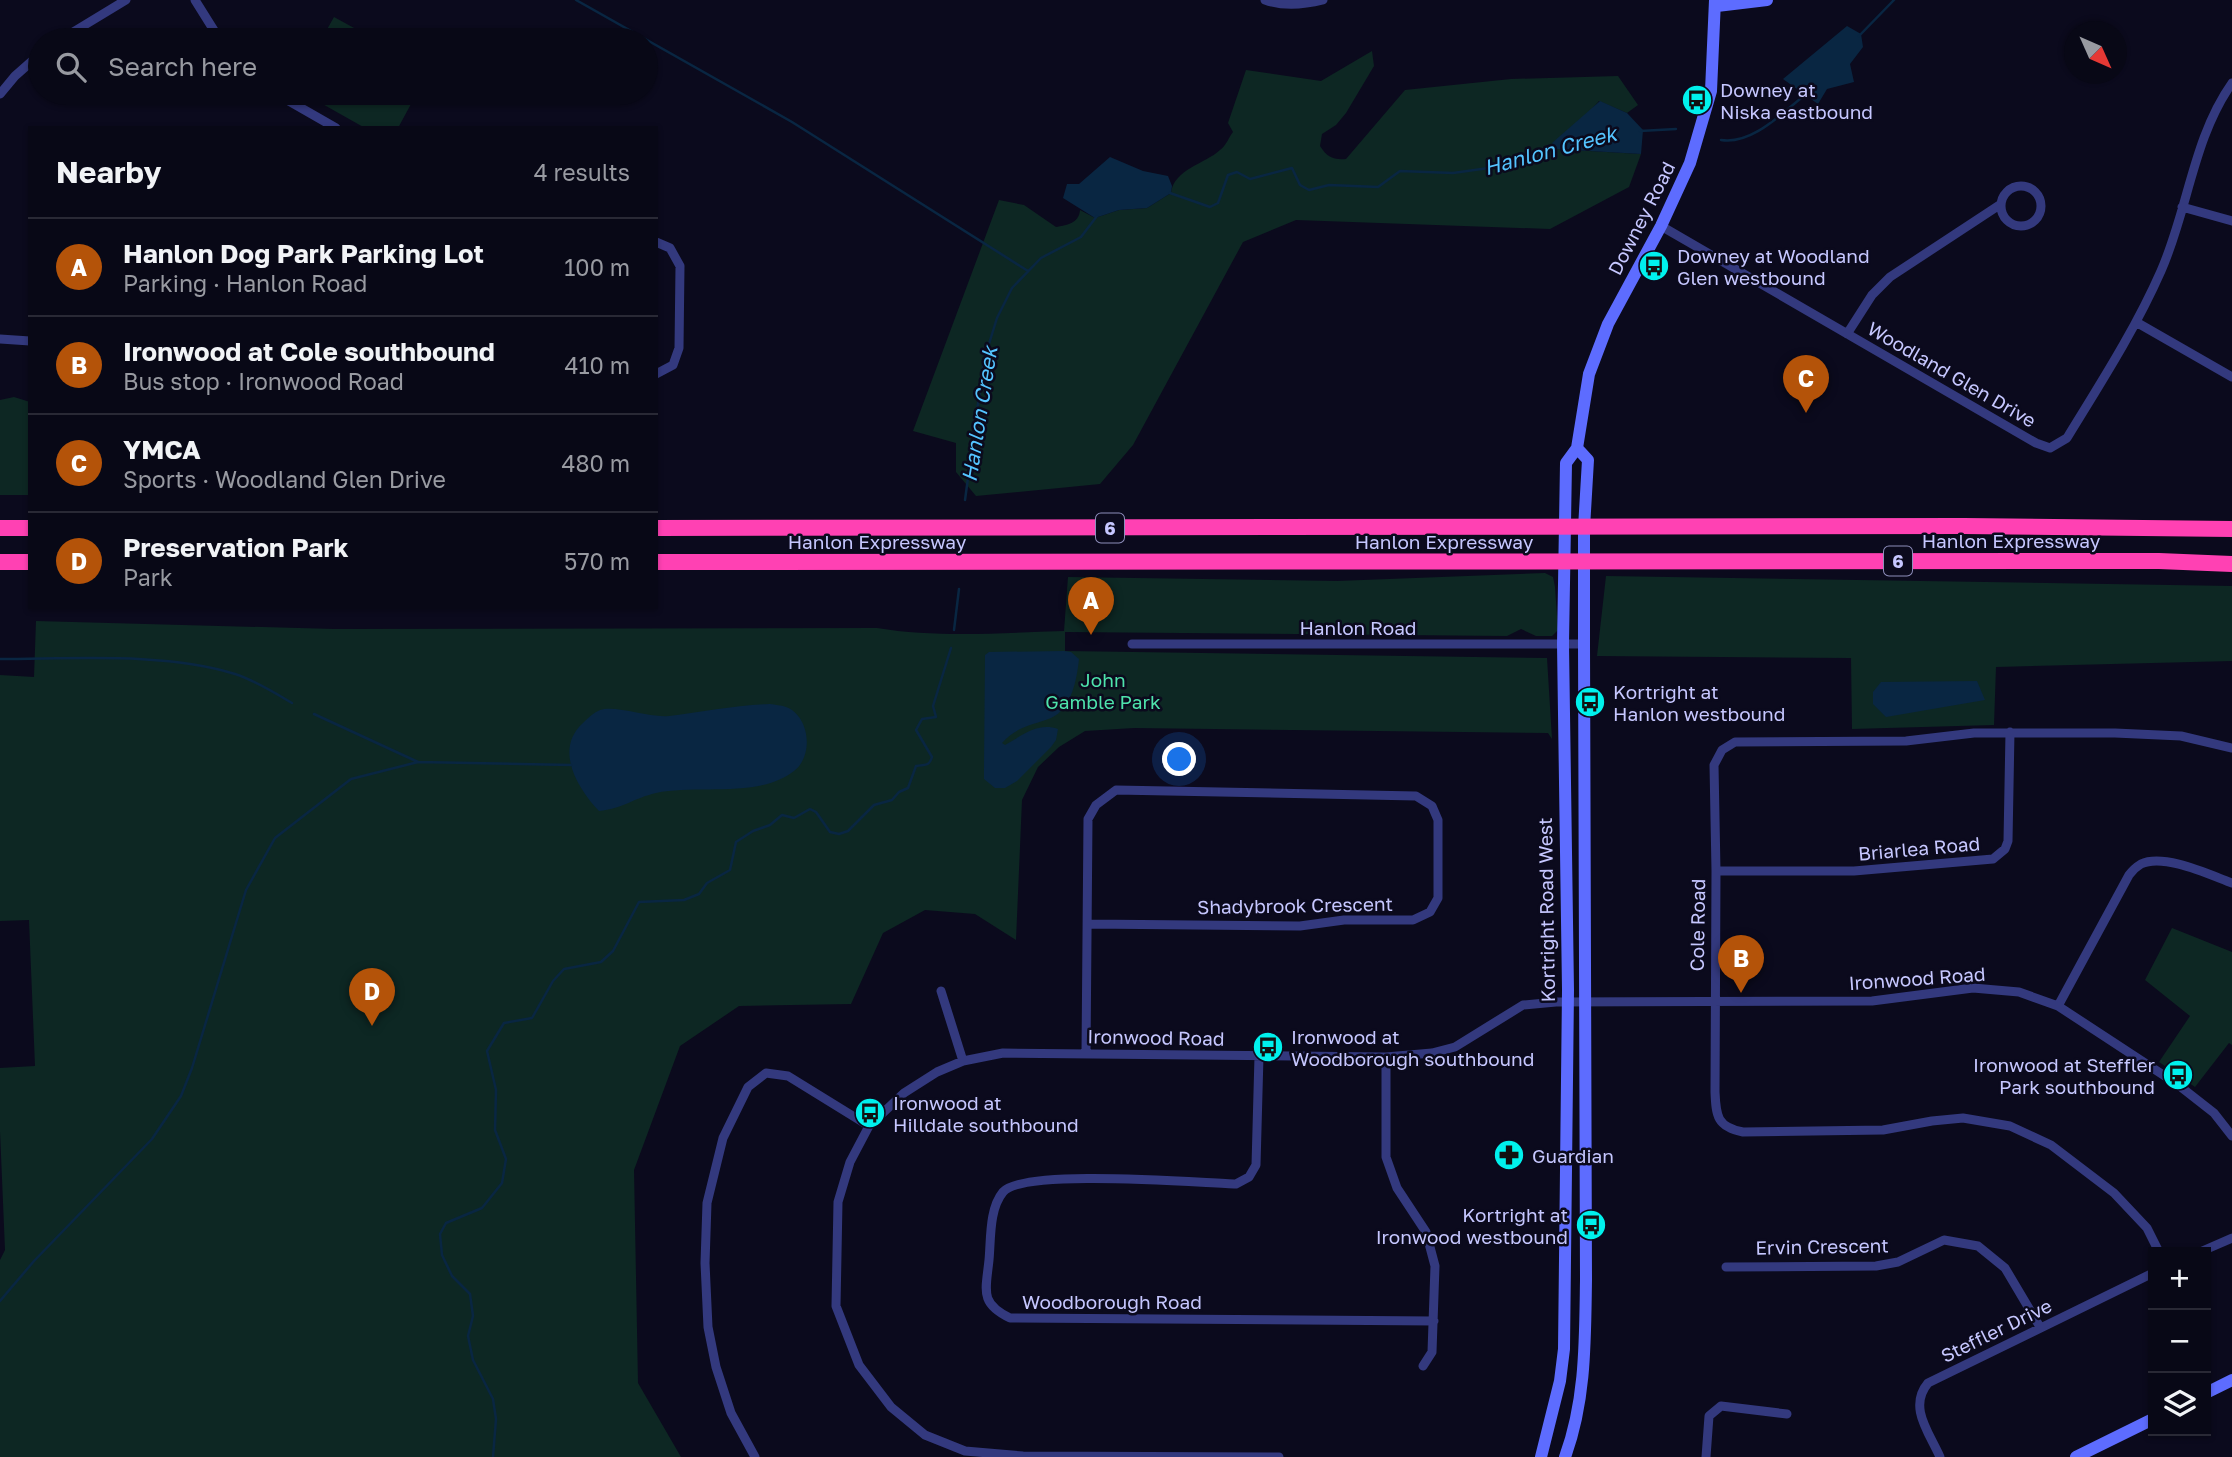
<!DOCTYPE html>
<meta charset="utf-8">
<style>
:root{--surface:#080816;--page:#11111f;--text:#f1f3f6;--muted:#989aa1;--line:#292935;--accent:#b45309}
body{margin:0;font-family:"Golos Text",sans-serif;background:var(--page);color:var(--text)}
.controls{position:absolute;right:21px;bottom:21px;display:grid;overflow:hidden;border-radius:0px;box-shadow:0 2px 5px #0004}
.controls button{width:63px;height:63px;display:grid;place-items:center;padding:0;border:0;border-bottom:2px solid var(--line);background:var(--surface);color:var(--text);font:35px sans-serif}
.compass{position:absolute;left:2064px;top:21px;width:63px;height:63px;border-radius:50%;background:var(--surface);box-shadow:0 2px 5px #0004;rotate:135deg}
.you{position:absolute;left:1180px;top:760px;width:24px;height:24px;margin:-18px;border:5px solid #fff;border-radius:50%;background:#1a73e8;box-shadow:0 0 0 10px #1a73e833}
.badge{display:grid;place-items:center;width:46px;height:46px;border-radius:50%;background:var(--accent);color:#fff;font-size:23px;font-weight:700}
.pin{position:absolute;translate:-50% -58px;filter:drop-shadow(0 2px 4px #0008)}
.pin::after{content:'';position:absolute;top:37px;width:24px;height:21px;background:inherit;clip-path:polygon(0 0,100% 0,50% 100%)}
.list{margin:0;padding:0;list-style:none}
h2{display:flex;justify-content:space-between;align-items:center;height:91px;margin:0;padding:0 28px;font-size:30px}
h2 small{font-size:23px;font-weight:400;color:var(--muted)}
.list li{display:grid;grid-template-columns:46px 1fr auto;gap:21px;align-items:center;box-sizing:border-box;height:98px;padding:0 28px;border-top:2px solid var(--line)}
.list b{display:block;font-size:26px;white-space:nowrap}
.list p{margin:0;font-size:23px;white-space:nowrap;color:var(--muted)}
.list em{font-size:23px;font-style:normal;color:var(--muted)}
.icon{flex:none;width:38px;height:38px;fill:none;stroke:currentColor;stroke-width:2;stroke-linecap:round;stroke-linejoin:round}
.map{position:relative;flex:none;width:2232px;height:1457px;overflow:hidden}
.search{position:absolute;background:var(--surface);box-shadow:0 2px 5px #0004;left:28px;top:28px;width:630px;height:77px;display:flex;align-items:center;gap:18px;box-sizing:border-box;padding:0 24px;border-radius:38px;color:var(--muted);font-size:26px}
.panel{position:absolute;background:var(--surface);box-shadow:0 2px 5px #0004;left:28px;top:126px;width:630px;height:483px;border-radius:0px}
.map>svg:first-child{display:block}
</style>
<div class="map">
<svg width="2232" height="1457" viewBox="0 0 2232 1457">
<rect width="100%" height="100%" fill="#0b0a1d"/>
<path fill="#0d2723" d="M334,17L376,40H321Z
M1372,51L1374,66L1346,113L1336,125L1322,134L1320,146C1327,157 1333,160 1346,159L1405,90L1511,79L1618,76L1638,105L1627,113L1599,101L1556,149L1641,154L1629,187L1550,229L1296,220L1243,242L1133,445L1100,484L976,496L956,472V443L913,431L999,200L1024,205L1056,227C1066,225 1079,224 1080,210L1095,218L1119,210L1147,208L1171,193C1174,169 1205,164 1220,150C1226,146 1229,137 1233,132L1228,123L1246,70L1321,81Z
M303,93H417L398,128H365Z
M14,397L30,402V495H0V400Z
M1545,573L1553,577L1555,587L1558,630L1552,636H1536L1521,629L1507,636L1065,632V651L1547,658L1552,739L1548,733L1134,728L1085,731L1059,747L1038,767L1022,800L1016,940L975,914L925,910L883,933L851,1004L739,1006L680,1046L634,1170L638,1383L681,1457H0V1260L5,1250L0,1131V1068L35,1066L29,920L0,921V675L34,677L36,621L334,629L877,628C937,638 1002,633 1064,631L1068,577L1337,581Z
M1606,576L2232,586V661L1996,667L1994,725L1852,729L1851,658L1597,656Z
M2172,928L2232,952V1045L2229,1043L2195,1087L2159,1062L2190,1016L2145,980Z"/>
<path fill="#092642" d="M1847,26L1861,34L1863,47L1850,64L1854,82L1827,89L1818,104L1783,79Z
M1600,101L1627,113L1643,130L1641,154L1556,149L1552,143Z
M1110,157L1143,171L1168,176L1172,186L1171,193L1147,208L1119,210L1095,218L1063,198L1067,184H1079Z
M1064,651L1071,652L1079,659C1077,678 1072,709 1051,718C1033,725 1017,726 1002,743L1005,745C1022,736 1037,722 1058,729L1056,740L1051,747L1017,781L1005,788H995L984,779V770L985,655L989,652Z
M1977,681L1985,700L1886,717L1873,704V692L1881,682Z
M770,704C775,705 781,705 786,707C810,716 814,756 794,771C758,799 698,784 656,793C634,798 622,809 599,811C577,788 554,749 583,723C588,718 593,713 600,710C617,705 648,718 669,716C703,712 735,705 770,704Z"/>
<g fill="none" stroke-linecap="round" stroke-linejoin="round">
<path stroke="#092642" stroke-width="2.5" d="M576,0L792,122L1028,271
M1859,36L1894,0
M1640,131L1676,129
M1721,140C1752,145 1782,113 1805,95
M1170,193L1210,207L1218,203L1228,175L1237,172L1250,179L1292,168L1300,185L1309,190L1329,185L1378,187L1400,171L1453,173L1503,166L1556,148
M965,500L984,360L997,318L1012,288L1041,258L1081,237L1097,216
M954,630L959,589
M0,659C72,659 167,652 235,674C254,680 275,693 292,703
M314,714L418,762
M0,1301L34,1261L152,1139L181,1096L192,1068L246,890L275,838L284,831L351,779L418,762L571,765
M493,1457L496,1419L493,1399L473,1360L468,1336L473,1316L470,1294L452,1276L442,1255L440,1234L446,1223L482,1208L502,1183L506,1159L495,1130L496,1090L487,1051L504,1023L532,1018L553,981L564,969L601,962L613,951L639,902L684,900L699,894L707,883L730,870L736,842L753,831L770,825L782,815L794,818L810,809L816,812L830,832L839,834L848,831L874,805L892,800L899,792L908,788L916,766C925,764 929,767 932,757L916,730L922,719L936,717L933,706L951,648"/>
<path stroke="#33397e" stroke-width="9" d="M195,0L220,40
M1265,0C1284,7 1303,5 1323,0
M60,40L126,0
M275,93L336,128
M0,94L15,76L40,54
M2001 206a20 20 0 1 1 40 0a20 20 0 1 1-40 0Z
M2182,207L2232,221
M1661,226L2036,443L2050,448L2067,438C2100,384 2135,330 2161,271C2188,210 2193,138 2232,83
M656,242L670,248L680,266L679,348L673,365L656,374
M2136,322L2232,377
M1847,334L1872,295L1890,277L2001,204
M0,339L30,341
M1132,644H1584
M1716,871H1854L1993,859L2005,849L2008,841L2010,732
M941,991L963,1061
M2058,1006L2129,875C2132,871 2136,867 2141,864C2164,853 2210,875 2232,883
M1086,1053L1088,819L1096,805L1116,790L1416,796L1432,806L1438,820V898L1430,912L1413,920H1344L1300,926L1089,924
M1259,1056L1256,1165L1249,1177L1236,1184C1199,1183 1023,1168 1003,1192C989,1209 991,1239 989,1260C986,1290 979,1303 1010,1318L1434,1321
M1386,1057V1157L1397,1188L1426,1232L1435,1266L1432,1352L1423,1366
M2159,1252L2147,1228L2114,1193L2051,1145L2010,1126L1963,1118L1932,1121L1883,1130L1743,1132C1717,1127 1716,1116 1715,1092L1716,871L1714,765L1722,750L1735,742L1906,741L1974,733H2115L2181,736L2232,748
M2200,1252L2232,1238
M1726,1267L1876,1266L1898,1262L1944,1240L1978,1246L2005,1268L2040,1327
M755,1457L731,1413L716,1367L708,1327L705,1263L707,1203L723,1138L748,1087L766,1073L788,1076L869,1126
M1279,1457L1023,1456L965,1451L925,1435L891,1407L859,1365L836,1306L838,1202L850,1162L869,1126L904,1093L937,1072L963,1061L1003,1053L1386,1057L1432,1053L1455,1047L1523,1005L1556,1002L1872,1001L1973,988L2019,992L2058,1006L2177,1084L2214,1113L2232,1136
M1706,1457L1709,1416L1721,1406L1787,1414
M1940,1457C1929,1432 1908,1407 1928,1383L2153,1273"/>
<path stroke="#5d6cff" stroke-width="12" d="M1717,6L1767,0
M2206,1393L2232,1380
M1541,1457L1560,1381L1564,1349L1568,990L1563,644L1566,463L1577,448L1589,374L1608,324L1661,226L1690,163L1711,91L1715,0
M1565,1457C1586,1400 1585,1340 1586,1280L1584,644V528L1588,460L1577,448
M2076,1457L2153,1419"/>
<path stroke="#ff41b3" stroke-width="16" d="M0,528H30
M656,528L1964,526L2232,529
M0,562H30
M656,562L2159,561L2232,564"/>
</g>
<defs>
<g id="bus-disc" transform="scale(1.575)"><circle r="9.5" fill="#00f1ed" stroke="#0b0a1d"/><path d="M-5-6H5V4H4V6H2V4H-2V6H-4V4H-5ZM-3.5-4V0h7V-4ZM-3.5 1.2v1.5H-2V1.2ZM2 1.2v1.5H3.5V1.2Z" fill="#111"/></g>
<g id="pharmacy-disc" transform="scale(1.575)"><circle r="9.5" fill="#00f1ed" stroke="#0b0a1d"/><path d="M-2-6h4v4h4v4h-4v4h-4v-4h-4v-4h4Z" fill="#111"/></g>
</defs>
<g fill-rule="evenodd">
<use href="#bus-disc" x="1697" y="100"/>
<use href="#bus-disc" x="1654" y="266"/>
<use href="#bus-disc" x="1590" y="702"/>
<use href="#bus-disc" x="1268" y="1047"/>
<use href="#bus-disc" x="2178" y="1075"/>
<use href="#bus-disc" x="870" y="1113"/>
<use href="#pharmacy-disc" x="1509" y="1155"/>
<use href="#bus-disc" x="1591" y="1225"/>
</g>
<g text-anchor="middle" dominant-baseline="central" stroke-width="5" stroke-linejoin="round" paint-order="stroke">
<g fill="#0b0a1d" stroke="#8e8ebb" stroke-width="2">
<rect x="1096" y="513.5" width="28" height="29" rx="5"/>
<rect x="1884" y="546.5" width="28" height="29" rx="5"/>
</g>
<g font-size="18" font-weight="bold" fill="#c6c7ff">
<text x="1110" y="528">6</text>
<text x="1898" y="561">6</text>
</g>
<g font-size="19" fill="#c6c7ff" stroke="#0b0a1d" text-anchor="start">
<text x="1720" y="89">Downey at<tspan x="1720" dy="22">Niska eastbound</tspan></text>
<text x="1677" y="255">Downey at Woodland<tspan x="1677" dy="22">Glen westbound</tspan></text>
<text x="1613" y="691">Kortright at<tspan x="1613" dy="22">Hanlon westbound</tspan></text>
<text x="1291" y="1036">Ironwood at<tspan x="1291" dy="22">Woodborough southbound</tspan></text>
<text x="2155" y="1064" text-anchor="end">Ironwood at Steffler<tspan x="2155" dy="22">Park southbound</tspan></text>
<text x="893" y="1102">Ironwood at<tspan x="893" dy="22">Hilldale southbound</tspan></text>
<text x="1532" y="1155">Guardian</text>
<text x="1568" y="1214" text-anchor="end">Kortright at<tspan x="1568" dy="22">Ironwood westbound</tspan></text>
</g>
<g font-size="19" fill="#c6c7ff" stroke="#0b0a1d">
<text transform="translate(1641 218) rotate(-63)">Downey Road</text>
<text transform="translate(1952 374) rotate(30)">Woodland Glen Drive</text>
<text x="2011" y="540">Hanlon Expressway</text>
<text x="877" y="541">Hanlon Expressway</text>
<text x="1444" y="541">Hanlon Expressway</text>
<text x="1358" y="627">Hanlon Road</text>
<text transform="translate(1919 848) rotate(-5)">Briarlea Road</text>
<text transform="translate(1295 905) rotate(-1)">Shadybrook Crescent</text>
<text transform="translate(1546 910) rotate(-91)">Kortright Road West</text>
<text transform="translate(1697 925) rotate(-89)">Cole Road</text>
<text transform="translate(1917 978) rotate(-4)">Ironwood Road</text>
<text transform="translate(1156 1037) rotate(1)">Ironwood Road</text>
<text transform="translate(1822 1246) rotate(-1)">Ervin Crescent</text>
<text x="1112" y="1301">Woodborough Road</text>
<text transform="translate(1996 1330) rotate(-26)">Steffler Drive</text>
</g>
<g font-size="19" fill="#4ee3ac" stroke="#0b0a1d">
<text x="1103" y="679">John<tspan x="1103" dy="22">Gamble Park</tspan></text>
</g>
<g font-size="21" font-style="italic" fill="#54c4ff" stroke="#0b0a1d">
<text transform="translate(1550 150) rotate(-15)">Hanlon Creek</text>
<text transform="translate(979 414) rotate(-81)">Hanlon Creek</text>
</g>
</g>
</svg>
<div class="controls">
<button>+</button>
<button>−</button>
<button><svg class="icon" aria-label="layers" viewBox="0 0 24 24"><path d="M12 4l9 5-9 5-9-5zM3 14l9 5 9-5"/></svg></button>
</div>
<svg class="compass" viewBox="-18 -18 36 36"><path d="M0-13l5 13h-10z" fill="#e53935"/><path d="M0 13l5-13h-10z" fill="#989aa1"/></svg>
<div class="you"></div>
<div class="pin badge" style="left:1091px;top:635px">A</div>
<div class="pin badge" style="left:1741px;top:993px">B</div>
<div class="pin badge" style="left:1806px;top:413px">C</div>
<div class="pin badge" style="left:372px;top:1026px">D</div>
<div class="search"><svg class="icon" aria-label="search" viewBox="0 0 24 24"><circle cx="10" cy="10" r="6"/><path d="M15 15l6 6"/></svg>Search here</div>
<section class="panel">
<h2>Nearby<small>4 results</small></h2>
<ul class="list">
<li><span class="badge">A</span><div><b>Hanlon Dog Park Parking Lot</b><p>Parking · Hanlon Road</p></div><em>100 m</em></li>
<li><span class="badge">B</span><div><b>Ironwood at Cole southbound</b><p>Bus stop · Ironwood Road</p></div><em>410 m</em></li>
<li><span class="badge">C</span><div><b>YMCA</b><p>Sports · Woodland Glen Drive</p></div><em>480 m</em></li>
<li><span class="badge">D</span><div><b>Preservation Park</b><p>Park</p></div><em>570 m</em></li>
</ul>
</section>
</div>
